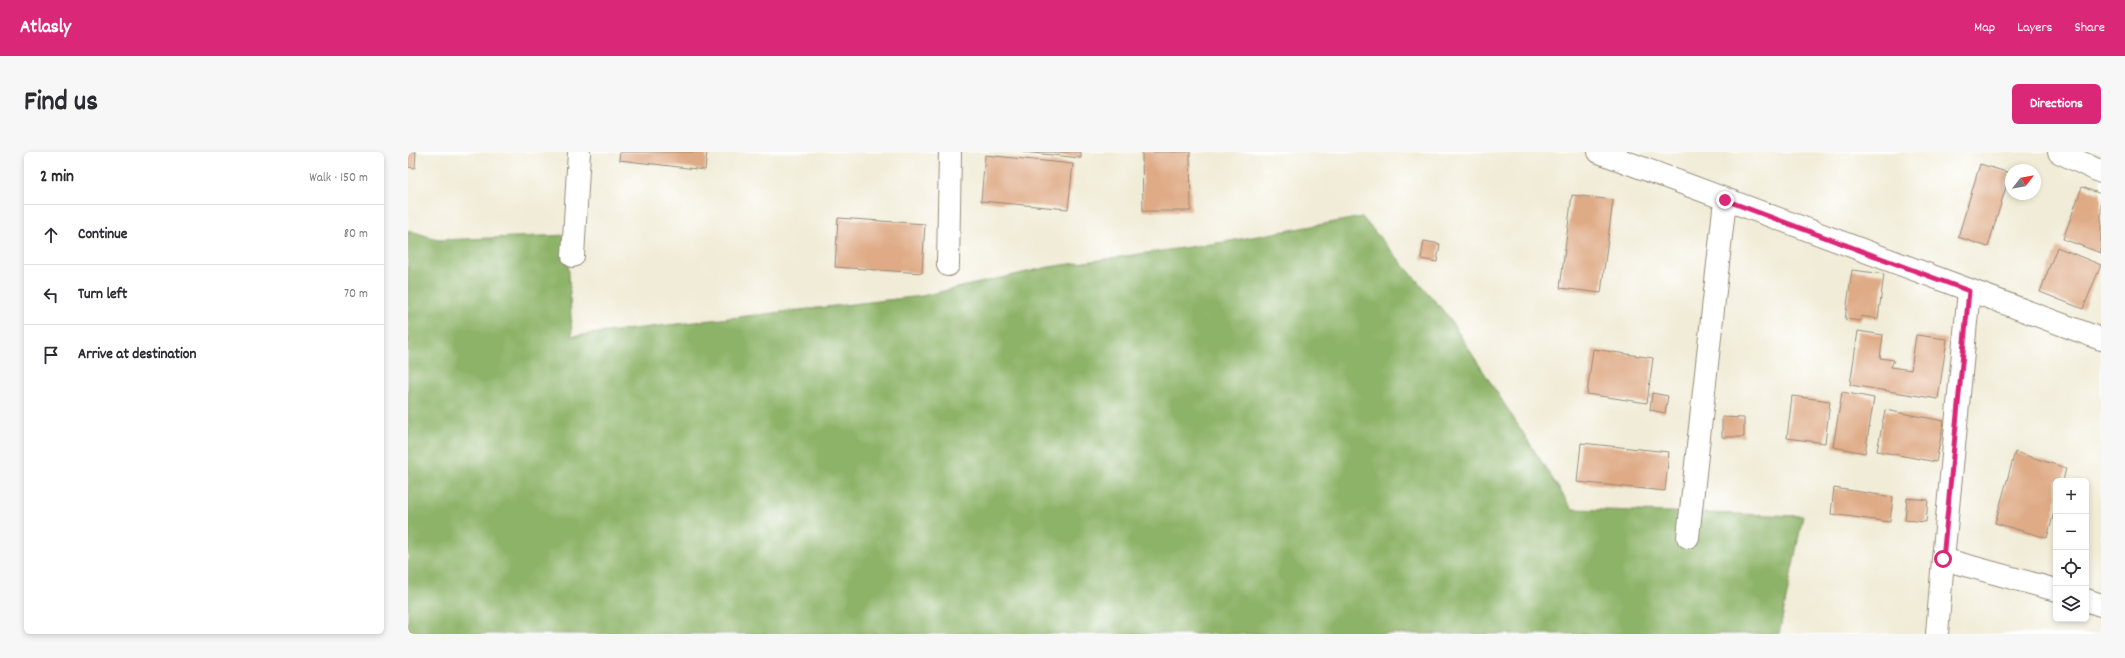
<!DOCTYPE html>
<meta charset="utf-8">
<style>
:root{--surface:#fff;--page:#f7f7f7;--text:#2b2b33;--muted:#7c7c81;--line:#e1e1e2;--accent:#db2777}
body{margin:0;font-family:Dekko,sans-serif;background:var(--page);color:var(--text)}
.controls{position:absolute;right:12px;bottom:12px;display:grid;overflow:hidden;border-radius:6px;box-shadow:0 2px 6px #0003}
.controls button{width:36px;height:36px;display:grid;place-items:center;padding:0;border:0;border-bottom:1px solid var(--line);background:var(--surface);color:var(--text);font:20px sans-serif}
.compass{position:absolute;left:1597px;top:12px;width:36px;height:36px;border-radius:50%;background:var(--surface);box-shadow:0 2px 6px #0003;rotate:59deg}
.stop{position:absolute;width:12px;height:12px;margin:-9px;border:3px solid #db2777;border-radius:50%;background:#fff}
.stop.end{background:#db2777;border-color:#fff;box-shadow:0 1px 4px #0008}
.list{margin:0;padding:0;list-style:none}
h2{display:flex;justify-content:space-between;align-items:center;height:52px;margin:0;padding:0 16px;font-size:17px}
h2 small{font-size:13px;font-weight:400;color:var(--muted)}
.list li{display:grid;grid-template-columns:26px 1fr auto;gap:12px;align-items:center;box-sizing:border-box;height:60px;padding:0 16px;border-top:1px solid var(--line)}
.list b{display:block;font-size:15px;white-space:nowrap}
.list em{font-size:13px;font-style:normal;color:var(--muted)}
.icon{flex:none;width:22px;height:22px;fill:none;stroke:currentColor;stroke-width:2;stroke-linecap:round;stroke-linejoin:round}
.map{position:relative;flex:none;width:1693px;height:482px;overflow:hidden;border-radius:6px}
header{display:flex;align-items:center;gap:24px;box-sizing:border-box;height:56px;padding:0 20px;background:var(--accent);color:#fff}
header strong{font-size:19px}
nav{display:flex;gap:22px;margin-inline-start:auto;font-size:14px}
.intro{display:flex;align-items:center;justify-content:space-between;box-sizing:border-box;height:96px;padding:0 24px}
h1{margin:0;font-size:28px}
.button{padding:10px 18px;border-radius:6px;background:var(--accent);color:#fff;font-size:14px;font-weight:700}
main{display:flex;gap:24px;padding:0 24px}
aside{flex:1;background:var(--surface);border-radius:6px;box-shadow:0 2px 6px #0003}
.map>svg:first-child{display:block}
</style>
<header>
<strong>Atlasly</strong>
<nav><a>Map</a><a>Layers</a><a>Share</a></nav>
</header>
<div class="intro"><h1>Find us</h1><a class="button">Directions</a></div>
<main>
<aside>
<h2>2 min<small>Walk · 150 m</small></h2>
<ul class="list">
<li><svg class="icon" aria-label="ahead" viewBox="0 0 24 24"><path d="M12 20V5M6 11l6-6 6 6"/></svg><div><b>Continue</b></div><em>80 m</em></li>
<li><svg class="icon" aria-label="left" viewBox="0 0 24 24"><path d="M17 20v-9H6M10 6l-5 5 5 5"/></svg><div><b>Turn left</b></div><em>70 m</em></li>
<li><svg class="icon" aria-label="arrive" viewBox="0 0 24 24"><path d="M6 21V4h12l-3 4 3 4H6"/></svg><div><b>Arrive at destination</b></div></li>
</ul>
</aside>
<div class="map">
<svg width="1693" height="482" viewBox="0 0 1693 482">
<rect width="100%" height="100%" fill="#fff"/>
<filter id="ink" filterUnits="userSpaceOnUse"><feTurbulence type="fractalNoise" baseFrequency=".025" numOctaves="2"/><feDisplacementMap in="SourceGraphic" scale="8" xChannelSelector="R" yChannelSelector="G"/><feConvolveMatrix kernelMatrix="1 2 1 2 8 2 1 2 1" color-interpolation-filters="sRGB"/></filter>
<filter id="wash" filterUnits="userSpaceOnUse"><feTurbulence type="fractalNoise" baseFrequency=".012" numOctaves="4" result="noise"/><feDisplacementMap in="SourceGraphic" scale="16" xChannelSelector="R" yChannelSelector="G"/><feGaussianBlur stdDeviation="0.9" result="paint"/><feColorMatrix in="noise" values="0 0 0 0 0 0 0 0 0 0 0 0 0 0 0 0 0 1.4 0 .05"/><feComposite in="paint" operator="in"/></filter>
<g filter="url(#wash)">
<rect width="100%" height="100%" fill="#f1ecd7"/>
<path fill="#8db368" stroke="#646e43" d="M954,65L1039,163L1164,357L1395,364L1371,482H0V78L31,88L159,83L164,184L514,144L641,115L816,90Z"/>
<g id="blocks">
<path fill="#dfab86" d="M0,0H8L7,16L0,15Z
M212,0H299L297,18L211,8Z
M615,0H673V6Z
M734,0H782L783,59H735Z
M577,3L665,12L660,57L573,49Z
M1572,12L1602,21L1580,95L1550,85Z
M1674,35L1693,42V101L1655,87Z
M1164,43L1205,48L1193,141L1152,136Z
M430,66L517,72L514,121L427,115Z
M1016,89L1032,92L1029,110L1013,107Z
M1649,95L1693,113L1675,157L1632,140Z
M1444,118L1476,122L1470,167L1453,164V169L1437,167Z
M1450,179L1475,183L1472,206L1486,208L1483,215L1503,218L1508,183L1539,187L1530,247L1442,233Z
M1185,197L1245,206L1239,251L1179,242Z
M1434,240L1466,246L1457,301L1425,295Z
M1244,241L1260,244L1257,261L1242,258Z
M1384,244L1422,249L1417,291L1379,286Z
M1477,258L1536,269L1528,310L1469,299Z
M1314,265L1336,266V285H1314Z
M1173,291L1261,300L1257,339L1169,330Z
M1607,300L1658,316L1655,329H1648V353L1639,386L1587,371Z
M1426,336L1485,345L1482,370L1423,362Z
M1499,346L1520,348L1518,370L1497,368Z"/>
</g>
</g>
<g filter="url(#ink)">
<use href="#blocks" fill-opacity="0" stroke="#968b7a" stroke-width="1"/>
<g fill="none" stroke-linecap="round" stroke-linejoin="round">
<g stroke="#968b7a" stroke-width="24">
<path id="minor" d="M1191,0L1693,187
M1651,0L1693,20
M165,104L171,0
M540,113L542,0
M1280,385L1317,48
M1535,407L1648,438
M1678,448L1693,453
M1529,482L1535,407L1561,139"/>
</g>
<use href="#minor" stroke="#fff" stroke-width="22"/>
</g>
</g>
<g fill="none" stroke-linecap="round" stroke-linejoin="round" filter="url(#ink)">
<path stroke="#db2777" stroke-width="5" d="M1317,48L1561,139L1535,407"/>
</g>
</svg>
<div class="controls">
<button>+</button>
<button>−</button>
<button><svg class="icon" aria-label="locate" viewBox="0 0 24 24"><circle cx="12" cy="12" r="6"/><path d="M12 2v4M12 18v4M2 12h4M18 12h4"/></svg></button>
<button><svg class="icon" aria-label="layers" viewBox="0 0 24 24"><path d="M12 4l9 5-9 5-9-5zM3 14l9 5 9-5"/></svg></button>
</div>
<svg class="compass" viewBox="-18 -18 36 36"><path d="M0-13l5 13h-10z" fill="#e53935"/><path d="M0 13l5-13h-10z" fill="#7c7c81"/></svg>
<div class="stop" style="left:1535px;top:407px"></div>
<div class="stop end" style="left:1317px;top:48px"></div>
</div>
</main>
